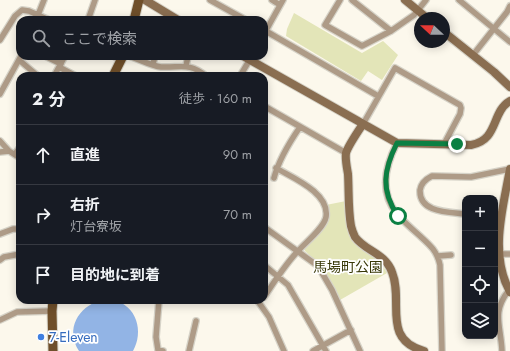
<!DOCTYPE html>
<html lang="ja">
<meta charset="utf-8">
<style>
:root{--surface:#171b24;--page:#242831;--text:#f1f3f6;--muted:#9ea1a6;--line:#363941}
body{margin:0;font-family:Jost,"Noto Sans JP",sans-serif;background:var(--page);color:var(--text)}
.controls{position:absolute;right:12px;bottom:12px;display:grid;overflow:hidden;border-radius:8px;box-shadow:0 2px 10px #0003}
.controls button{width:36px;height:36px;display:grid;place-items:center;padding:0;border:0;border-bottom:1px solid var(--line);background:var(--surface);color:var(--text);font:20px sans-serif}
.compass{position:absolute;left:414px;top:12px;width:36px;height:36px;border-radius:50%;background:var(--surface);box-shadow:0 2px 10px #0003;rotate:292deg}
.stop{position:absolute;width:12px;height:12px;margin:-9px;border:3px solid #0b8043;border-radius:50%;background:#fff}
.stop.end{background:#0b8043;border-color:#fff;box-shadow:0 1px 4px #0008}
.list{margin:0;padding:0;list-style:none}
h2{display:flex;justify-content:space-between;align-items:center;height:52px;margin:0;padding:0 16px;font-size:17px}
h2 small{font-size:13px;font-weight:400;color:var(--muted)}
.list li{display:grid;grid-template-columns:26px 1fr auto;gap:12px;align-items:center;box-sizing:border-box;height:60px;padding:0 16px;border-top:1px solid var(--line)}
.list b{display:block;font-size:15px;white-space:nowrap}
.list p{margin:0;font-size:13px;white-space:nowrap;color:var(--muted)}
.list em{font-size:13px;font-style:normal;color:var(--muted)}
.icon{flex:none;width:22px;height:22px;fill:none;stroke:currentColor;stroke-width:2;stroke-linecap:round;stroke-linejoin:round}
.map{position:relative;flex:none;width:510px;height:351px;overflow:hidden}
.search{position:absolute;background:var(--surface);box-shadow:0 2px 10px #0003;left:16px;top:16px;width:252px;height:44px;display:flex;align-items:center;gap:10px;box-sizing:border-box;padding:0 14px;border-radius:12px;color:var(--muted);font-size:15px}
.panel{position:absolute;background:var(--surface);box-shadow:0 2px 10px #0003;left:16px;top:72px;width:252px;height:232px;border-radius:12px}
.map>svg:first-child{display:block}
</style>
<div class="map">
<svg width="510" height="351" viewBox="0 0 510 351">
<rect width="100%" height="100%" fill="#fcf8ec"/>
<path fill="#e3e5b8" d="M294,13L362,53L383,41L398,55L382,80L368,71L361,81L286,36L287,29Z
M346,201L350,233L381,263L387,273L340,300L319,264L305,251L304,248L320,230L326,205Z"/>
<path fill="#92b4e5" d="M101,300C105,300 110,299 113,300C137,305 144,332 133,351H79C65,329 78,307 101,300Z"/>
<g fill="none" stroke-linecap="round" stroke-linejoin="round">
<g stroke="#d6d3c8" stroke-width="8">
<path id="street" d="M210,0L246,20
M272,0L280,5
M340,0L325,25L362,46L391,31L414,15L426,0
M352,0L391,31
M459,0L510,42
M36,20L44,0
M88,20L95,0
M264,30L378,96
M264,34L283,0
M0,40L15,16L22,10L29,11L49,20
M473,55L507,12L510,6
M45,56L61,64
M113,56L121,60
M129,56C139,59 151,66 161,67C181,68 189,62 206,76
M19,60L38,76
M153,64L155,56
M186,66L188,56
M59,67L76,76
M54,76L65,56
M240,76L252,56
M0,94L21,56
M264,106L346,153
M363,124L395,68L460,105L461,108L460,114L444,144
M0,141L9,151L20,158
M397,143C385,166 379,192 397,214C404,222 412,229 420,236C430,245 437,251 440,265L442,351
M0,152L9,151
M15,154L20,147
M274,178C279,159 289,143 300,127
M465,214C449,212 419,213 420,190C421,183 426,179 432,176L471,177L510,169
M264,227L318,266L332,290L360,351
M0,234L13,229H20
M495,254H510
M438,256L451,255
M0,260L4,257L20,254
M264,265L288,285L326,351
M264,297C275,281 286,263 299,250C306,242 324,228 326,217C330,193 293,178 276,168
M159,300L156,337L158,350L163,351
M257,300L269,317L284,351
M0,320L17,312L52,311
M189,351L196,321
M313,351L351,330
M502,351C501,325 491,313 509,290"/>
</g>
<g stroke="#d6d3c8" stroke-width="10">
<path id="secondary" d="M145,0L178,20
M405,0L427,18
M444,32L494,72L510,87
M243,56L397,143L471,145C499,140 491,112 510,101
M363,124C359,130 348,146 346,153C345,159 347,168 348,174C349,191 348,209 351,226C352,230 353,233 355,237C365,251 385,253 392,272C404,302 381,339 424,351
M510,169C503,208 489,254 510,292"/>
</g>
<g stroke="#d6d3c8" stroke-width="11">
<path id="primary" d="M134,20L139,0
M113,76L123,56
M53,351L52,311L53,300"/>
</g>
<use href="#street" stroke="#ae9b87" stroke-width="5.5"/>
<use href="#secondary" stroke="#8a6e51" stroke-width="8"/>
<use href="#primary" stroke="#6f4f2a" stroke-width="9"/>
</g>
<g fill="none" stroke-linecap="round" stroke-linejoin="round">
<path stroke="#0b8043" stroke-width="5" d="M398,216C380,190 384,169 397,143L457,144"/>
</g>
<circle fill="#3f7fe0" stroke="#fff" stroke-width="1.5" cx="41" cy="337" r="4"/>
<g text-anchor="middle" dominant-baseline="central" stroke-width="3.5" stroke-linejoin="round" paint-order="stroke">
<g font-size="14" fill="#373706" stroke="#fff">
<text x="348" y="267">馬場町公園</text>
</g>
<g font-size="14" fill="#366cbe" stroke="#fff" text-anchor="start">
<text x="49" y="337">7-Eleven</text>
</g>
</g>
</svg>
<div class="controls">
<button>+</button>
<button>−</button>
<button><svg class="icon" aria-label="locate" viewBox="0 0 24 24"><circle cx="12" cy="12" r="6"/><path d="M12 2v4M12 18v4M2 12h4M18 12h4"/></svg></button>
<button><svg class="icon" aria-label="layers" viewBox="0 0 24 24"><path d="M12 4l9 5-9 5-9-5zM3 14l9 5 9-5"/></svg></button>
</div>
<svg class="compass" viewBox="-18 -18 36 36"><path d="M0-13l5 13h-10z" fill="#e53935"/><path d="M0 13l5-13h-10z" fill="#9ea1a6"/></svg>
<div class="stop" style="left:398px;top:216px"></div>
<div class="stop end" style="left:457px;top:144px"></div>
<div class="search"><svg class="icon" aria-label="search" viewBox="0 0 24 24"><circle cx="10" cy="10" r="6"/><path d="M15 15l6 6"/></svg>ここで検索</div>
<section class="panel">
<h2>2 分<small>徒歩 · 160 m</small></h2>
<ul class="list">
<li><svg class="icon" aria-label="ahead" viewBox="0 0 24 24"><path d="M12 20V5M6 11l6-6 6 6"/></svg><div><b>直進</b></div><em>90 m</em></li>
<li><svg class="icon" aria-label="right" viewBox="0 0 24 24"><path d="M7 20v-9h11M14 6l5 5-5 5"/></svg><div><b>右折</b><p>灯台寮坂</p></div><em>70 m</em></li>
<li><svg class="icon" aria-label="arrive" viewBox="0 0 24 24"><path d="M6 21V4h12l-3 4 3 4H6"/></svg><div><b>目的地に到着</b></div></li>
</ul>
</section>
</div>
